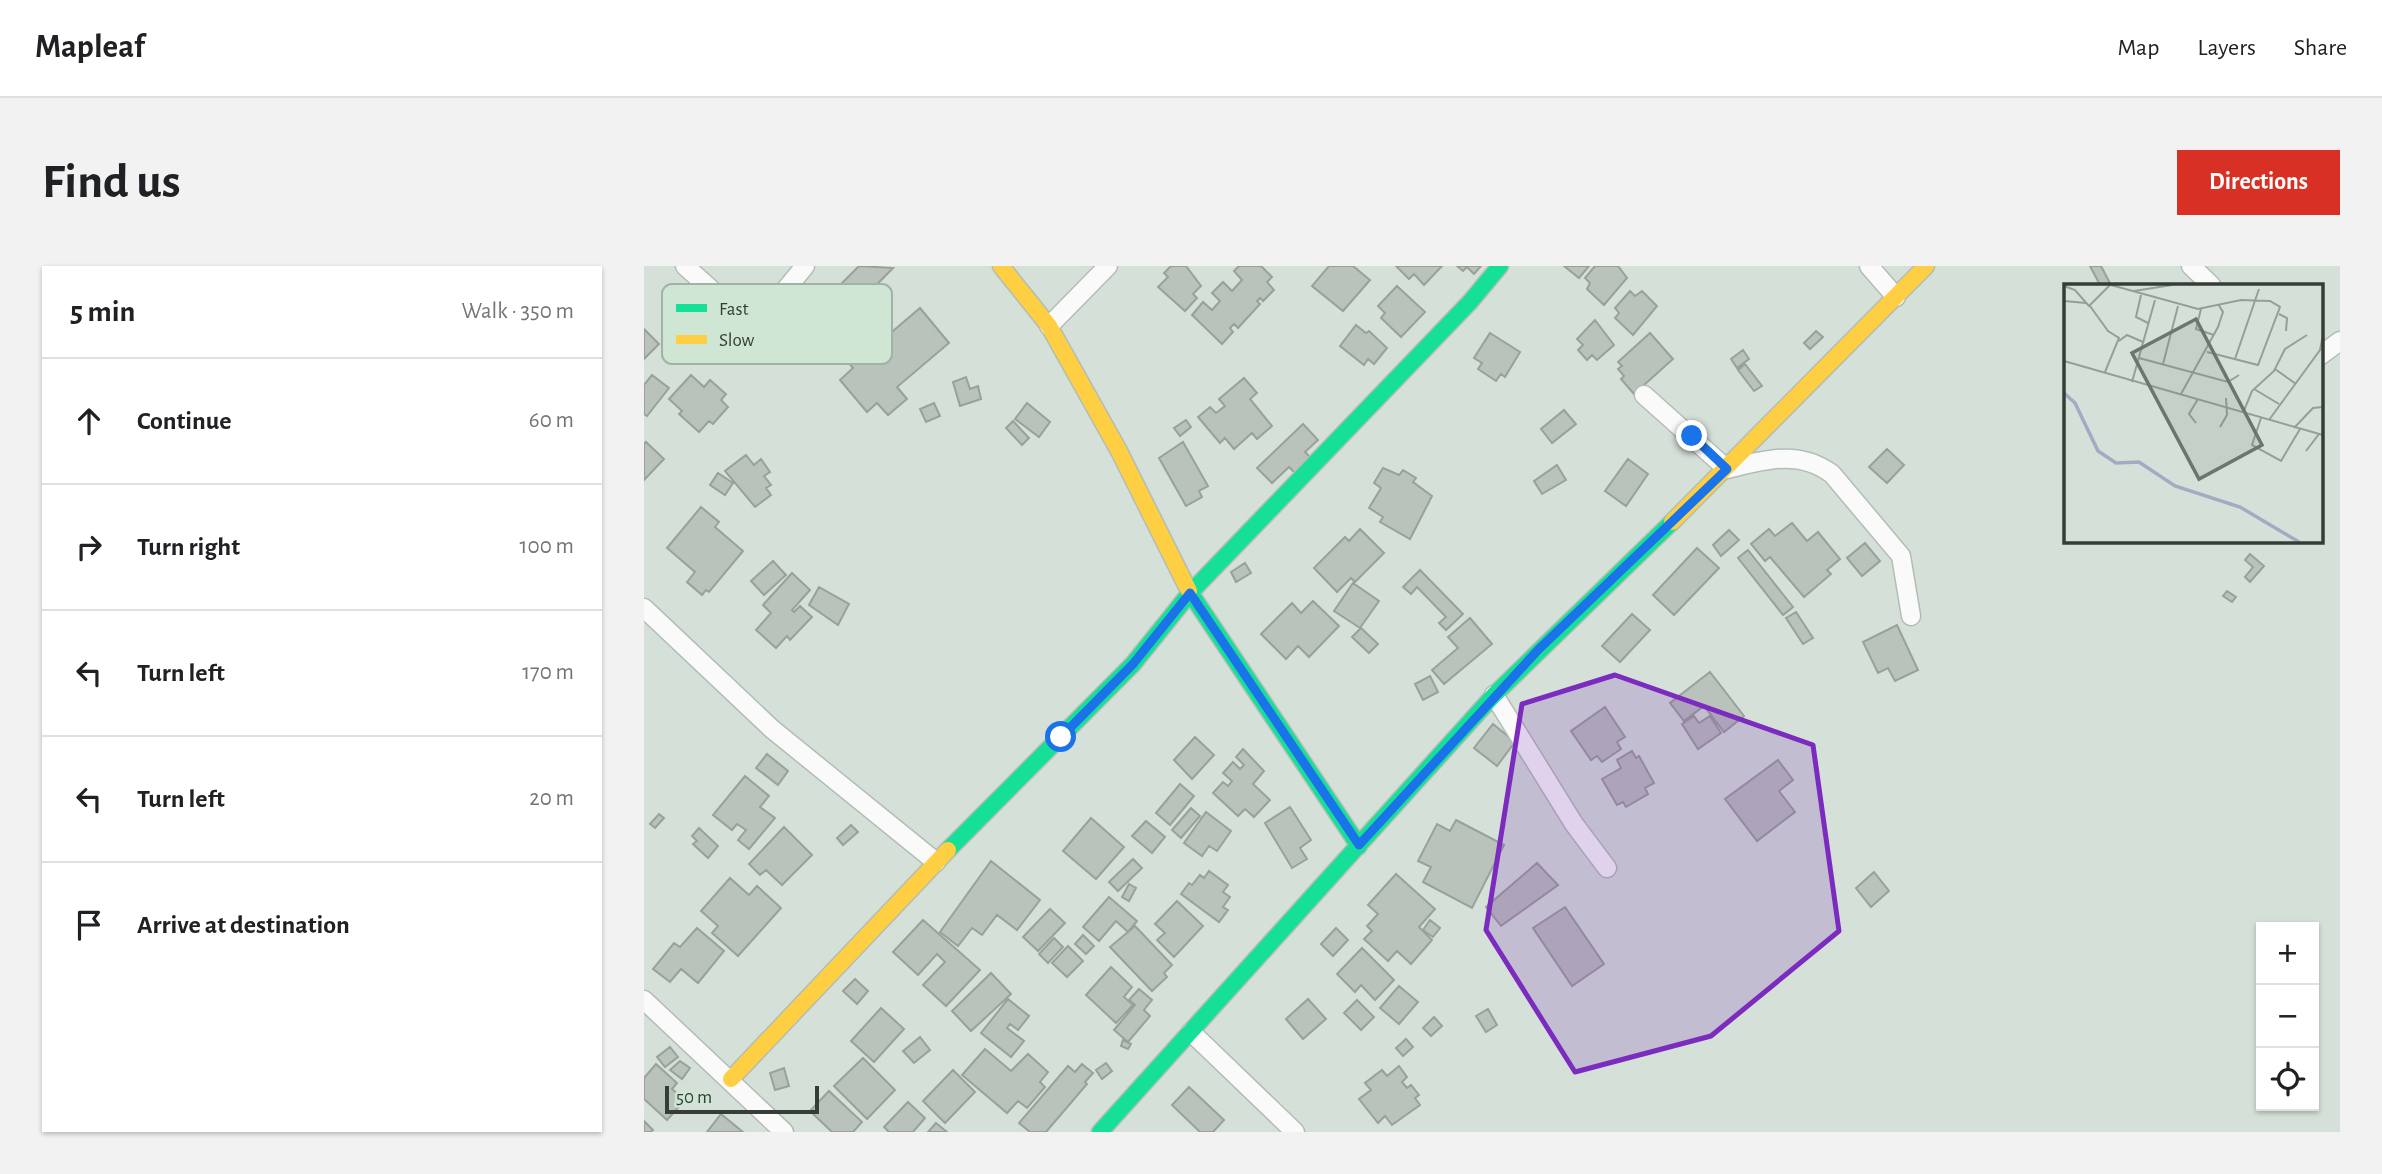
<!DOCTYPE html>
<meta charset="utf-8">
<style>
:root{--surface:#fff;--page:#f2f2f2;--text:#202124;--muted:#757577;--line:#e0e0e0;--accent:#d93025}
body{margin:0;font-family:"Alegreya Sans",sans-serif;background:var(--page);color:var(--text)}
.controls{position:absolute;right:21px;bottom:21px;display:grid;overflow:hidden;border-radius:0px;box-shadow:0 2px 5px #0004}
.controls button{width:63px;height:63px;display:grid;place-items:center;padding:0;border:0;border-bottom:2px solid var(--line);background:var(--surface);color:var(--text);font:35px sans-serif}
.scale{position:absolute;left:21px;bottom:18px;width:154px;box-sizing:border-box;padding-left:7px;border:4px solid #343d36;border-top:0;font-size:19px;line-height:24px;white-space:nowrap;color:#343d36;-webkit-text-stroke:5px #d0e6d4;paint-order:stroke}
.stop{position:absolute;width:21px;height:21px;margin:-16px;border:5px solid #1a73e8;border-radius:50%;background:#fff}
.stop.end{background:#1a73e8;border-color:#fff;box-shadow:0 2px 7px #0008}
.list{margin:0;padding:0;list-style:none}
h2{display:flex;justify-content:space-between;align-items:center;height:91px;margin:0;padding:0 28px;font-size:30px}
h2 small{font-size:23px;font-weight:400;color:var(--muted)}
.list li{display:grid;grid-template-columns:46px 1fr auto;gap:21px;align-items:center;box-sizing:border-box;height:126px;padding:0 28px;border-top:2px solid var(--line)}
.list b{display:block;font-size:26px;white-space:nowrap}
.list em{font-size:23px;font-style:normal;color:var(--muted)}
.icon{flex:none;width:38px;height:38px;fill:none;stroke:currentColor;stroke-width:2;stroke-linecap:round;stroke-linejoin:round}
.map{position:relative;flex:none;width:1696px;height:866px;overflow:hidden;border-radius:0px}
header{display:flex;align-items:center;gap:42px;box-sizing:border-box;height:98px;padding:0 35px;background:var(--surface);border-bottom:2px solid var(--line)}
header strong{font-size:33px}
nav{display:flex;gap:38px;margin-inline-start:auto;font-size:24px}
.intro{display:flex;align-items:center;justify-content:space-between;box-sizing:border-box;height:168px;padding:0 42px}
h1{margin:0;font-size:49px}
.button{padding:18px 32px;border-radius:0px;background:var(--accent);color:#fff;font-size:24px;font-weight:700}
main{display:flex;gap:42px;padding:0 42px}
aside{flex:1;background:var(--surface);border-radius:0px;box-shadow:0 2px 5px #0004}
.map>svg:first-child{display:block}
</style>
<header>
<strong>Mapleaf</strong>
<nav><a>Map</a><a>Layers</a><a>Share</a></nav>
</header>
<div class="intro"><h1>Find us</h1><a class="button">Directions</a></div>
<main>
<aside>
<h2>5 min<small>Walk · 350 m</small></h2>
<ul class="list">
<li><svg class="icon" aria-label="ahead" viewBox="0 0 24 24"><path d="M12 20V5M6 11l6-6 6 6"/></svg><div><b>Continue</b></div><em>60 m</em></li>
<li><svg class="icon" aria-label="right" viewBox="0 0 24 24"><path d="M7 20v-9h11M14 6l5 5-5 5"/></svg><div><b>Turn right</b></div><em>100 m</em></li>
<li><svg class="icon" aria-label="left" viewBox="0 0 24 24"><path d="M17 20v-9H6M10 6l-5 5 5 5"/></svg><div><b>Turn left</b></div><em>170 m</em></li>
<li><svg class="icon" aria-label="left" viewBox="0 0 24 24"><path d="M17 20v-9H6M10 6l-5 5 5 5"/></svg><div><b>Turn left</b></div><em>20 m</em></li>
<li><svg class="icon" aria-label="arrive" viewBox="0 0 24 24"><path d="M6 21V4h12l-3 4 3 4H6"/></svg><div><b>Arrive at destination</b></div></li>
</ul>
</aside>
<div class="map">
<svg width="1696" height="866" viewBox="0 0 1696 866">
<rect width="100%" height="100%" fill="#d5e1d8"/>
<path fill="#b9c2bb" stroke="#98a19a" stroke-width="2" d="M215,0L249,2L203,49L184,31Z
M527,0H542L557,20L549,28L553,32L541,45L514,21L524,11L520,7Z
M595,0H617L628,11L623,16L630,24L619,35L616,32L613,35L616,38L594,62L590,58L586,62L589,66L578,78L548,49L559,36L568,44L576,35L568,27L579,16L588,25L598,14L590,5Z
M685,0H709L726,14L699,45L668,20Z
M752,0H798L780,19L770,8L765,13Z
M813,0H837L830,8L823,1L819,5Z
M920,0H945L935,12Z
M951,0H974L983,12L960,39L943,23L946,17L941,12Z
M1446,0H1457L1467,19H1456Z
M753,20L781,46L757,71L737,52L741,47L734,40Z
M986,25L991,30L998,25L1013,40L989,69L971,52L975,47L971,42Z
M276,42L305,77L253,121L263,133L244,149L233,137L223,146L196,114L209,102L199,90L220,72L229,82Z
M951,54L970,79L953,94L948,89L943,94L934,84L939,79L933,73Z
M712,59L722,67L725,65L743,82L730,98L724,93L720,99L696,80Z
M0,63L15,78L0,93Z
M1172,65L1179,71L1166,83L1160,77Z
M846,67L876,86L861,111L857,108L852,115L834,103L838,97L830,92Z
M1006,67L1029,93L990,128L977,113L980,110L974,103L978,100L974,96Z
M1099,84L1105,93L1093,102L1087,93Z
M1101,98L1118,120L1110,125L1094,104Z
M8,109L25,122L3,150L0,148V119Z
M47,109L60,121L66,114L82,128L77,134L84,141L69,158L65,155L55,166L35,148L38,145L25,133Z
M322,111L326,123L334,120L337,133L316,140L309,116Z
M600,112L613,127L606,133L628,160L613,173L608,167L590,183L581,172L576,177L554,151L566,141L572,147L581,140L575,133Z
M290,137L296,150L282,156L276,143Z
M383,137L406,156L395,171L371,153Z
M920,144L932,158L908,177L897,163Z
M542,154L547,161L536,170L530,162Z
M369,155L385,172L378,179L362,162Z
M659,158L674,174L661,186L668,193L652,208L645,201L628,217L613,202Z
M2,176L20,193L0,214V178Z
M539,176L564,220L555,225L558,231L542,240L515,192Z
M1243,183L1260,199L1243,217L1225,201Z
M102,189L110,199L117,193L126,206L120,210L127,219L122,222L127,229L111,241L81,205Z
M984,193L1004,208L982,240L961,225Z
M913,199L922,214L898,228L890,215Z
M739,202L755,209L759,204L772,212L769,216L788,230L766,273L736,256L739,251L725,242L737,222L730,217Z
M74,207L89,217L81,229L66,219Z
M57,241L75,256L71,261L99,285L65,326L62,324L58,329L43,316L51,306L23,282Z
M1148,257L1163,275L1174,266L1196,293L1183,304L1187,308L1160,331L1126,291L1121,295L1107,278L1125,263L1131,270Z
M716,263L740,287L711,316L707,312L693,326L670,302L701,271L705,275Z
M1085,264L1095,274L1077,290L1069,279Z
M1221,277L1236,295L1218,310L1203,292Z
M1053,282L1075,302L1030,349L1009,329Z
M1104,284L1149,341L1139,349L1094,292Z
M1606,288L1620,300L1606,316L1601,311L1609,301L1601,294Z
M129,295L142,309L120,329L107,315Z
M601,297L607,307L592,316L587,306Z
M776,304L819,348L802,364L795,357L802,351L773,321L767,328L759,321Z
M148,307L166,324L148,344L150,346L156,340L168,351L146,374L143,370L132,382L112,364L127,347L119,339Z
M709,317L735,335L716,362L690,345Z
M175,321L205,338L194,359L165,339Z
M1583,325L1592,331L1588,336L1579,330Z
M669,335L695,360L665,391L654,380L642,393L617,368L648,337L657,347Z
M1152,346L1169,372L1159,378L1142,352Z
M988,348L1006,364L976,396L958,380Z
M826,352L848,378L800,418L788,404L814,382L804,371Z
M1253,359L1274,404L1251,415L1244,402L1234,407L1219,376Z
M717,362L734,378L725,387L708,371Z
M1066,406L1100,450L1080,466L1060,440L1040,455L1026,437Z
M786,410L794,426L779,434L771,418Z
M961,441L981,471L973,476L977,483L958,496L953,490L947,494L927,465Z
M1050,450L1055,457L1066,450L1077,467L1054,483L1038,458Z
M849,458L871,476L853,500L830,482Z
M551,471L570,489L548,513L530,494Z
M599,483L620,505L609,518L626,534L610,551L601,543L594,550L569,527L579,516L584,520L588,515L579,507L589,496L596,503L600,499L592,491Z
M988,485L992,492L995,490L1010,517L1001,522L1004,528L982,541L979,536L973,539L958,513L977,502L973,494Z
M123,488L144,505L134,519L112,502Z
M1134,494L1149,514L1135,525L1151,546L1113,575L1081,533Z
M101,510L125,530L116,541L131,552L105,583L94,574L102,564L93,558L88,564L69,549Z
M536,518L550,530L526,559L512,547Z
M646,541L667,574L656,582L663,593L648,602L621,557Z
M547,542L556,550L537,572L528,564Z
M562,546L587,565L573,585L565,580L558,590L540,577Z
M15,548L20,552L11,562L6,558Z
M447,552L480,581L452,613L419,585Z
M812,554L860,579L828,642L779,616L787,601L774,595L793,558L806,565Z
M502,555L521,571L508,587L488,570Z
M207,559L214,566L199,579L193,572Z
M140,561L168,589L138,619L122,604L116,609L105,598Z
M55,562L74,580L64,592L49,578L53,575L48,570Z
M489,593L498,602L474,625L465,616Z
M347,595L396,634L373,664L353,649L338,669L328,662L314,680L296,666Z
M893,597L914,619L857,660L842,641Z
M565,605L584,619L579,626L586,631L579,641L584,644L575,656L537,628L545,617L548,619L556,609L560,612Z
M1230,606L1245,625L1227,641L1212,622Z
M752,608L791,643L775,661L788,674L767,698L753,685L744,695L720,673L728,665L723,660L734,648L724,639Z
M86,612L105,629L113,620L137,642L94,690L68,667L74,660L57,645Z
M485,618L492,622L485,635L478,631Z
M465,631L493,655L484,666L472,655L455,675L439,661Z
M533,635L559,660L530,691L513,674L521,667L511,658Z
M921,641L960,698L928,720L889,662Z
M406,643L421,657L394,685L379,671Z
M279,654L336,704L302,740L279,719L301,696L293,688L274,709L249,686Z
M786,654L796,662L789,671L779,664Z
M491,660L528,699L520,707L523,711L508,725L466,681Z
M53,662L80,685L54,717L37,703L26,716L9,703L30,677L36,681Z
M692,662L704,674L689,690L677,678Z
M439,669L450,680L442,688L431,678Z
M410,672L419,681L404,697L395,688Z
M424,680L439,695L423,711L408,697Z
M718,682L750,714L731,734L717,719L711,726L693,708Z
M467,701L488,721L480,731L489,739L472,757L442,729Z
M347,707L367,728L327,765L308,745Z
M211,713L224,725L213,738L199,725Z
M755,720L774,736L755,758L736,742Z
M495,723L508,734L500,744L506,750L484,776L470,764L491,739L485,734Z
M364,733L385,750L374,764L366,758L363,762L380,775L367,791L337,767Z
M664,733L682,753L659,773L642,753Z
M713,734L730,751L717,764L700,747Z
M237,742L260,763L230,796L207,775Z
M844,743L853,759L842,766L832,750Z
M790,751L798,760L787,770L779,762Z
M276,771L286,784L270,797L259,785Z
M762,773L769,781L759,790L752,782Z
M479,774L487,778L484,783L477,780Z
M26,781L34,791L21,801L13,791Z
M341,783L367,805L384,788L404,806L396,816L401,821L383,842L374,835L363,847L318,809Z
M219,792L251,824L223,853L190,820Z
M36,795L46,802L38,813L26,804Z
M462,797L468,805L458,813L452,804Z
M12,798L33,817L28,823L41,834L23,854L0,833V812Z
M438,798L449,807L441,816L443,818L402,866H386L375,857L424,800L431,806Z
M755,800L763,811L758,816L763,822L767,819L775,829L771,832L776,839L748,859L741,850L734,857L715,833L727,824L721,817L738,804L743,810Z
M140,802L145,820L131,824L126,807Z
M309,804L331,826L301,857L279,835Z
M545,821L580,854L569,866H556L528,839Z
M185,825L218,856L209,866H188L166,845Z
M264,836L281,852L269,866H245L240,861Z
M77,848L99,866H63Z
M0,855L9,864L7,866H0Z
M292,857L303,866H284Z"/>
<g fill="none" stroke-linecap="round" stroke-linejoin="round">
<g stroke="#b3bdb6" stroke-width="21">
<path id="street" d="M41,0L91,45L109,52L123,46L161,0
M1225,0L1252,31
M1547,0L1567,19
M405,60L464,0
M1677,89L1696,75
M1000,129L1083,203C1120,194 1155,183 1188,208L1257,290L1267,350
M0,342L128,463L292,596
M850,429L930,558L963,602
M0,734L140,866
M547,766L651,866"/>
</g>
<g stroke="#b3bdb6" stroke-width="19">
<path id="fast" d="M545,325L715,580
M304,584L489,398L546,327L826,36L856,0
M456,866L850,429L1028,256"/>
</g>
<g stroke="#b3bdb6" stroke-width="19">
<path id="slow" d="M357,0L405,60L475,185L545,325
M1028,256L1282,0
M87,813L304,584"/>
</g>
<use href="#street" stroke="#f9faf9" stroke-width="18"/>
<use href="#fast" stroke="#16e098" stroke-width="16"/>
<use href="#slow" stroke="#ffcf43" stroke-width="16"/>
</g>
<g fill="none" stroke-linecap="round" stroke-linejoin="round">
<path stroke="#1a73e8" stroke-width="9" d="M417,471L489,398L546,327L715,579L894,384L1083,203L1048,170"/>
</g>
<path fill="#7b2cbf" fill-opacity="0.2" stroke="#7b2cbf" stroke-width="5" stroke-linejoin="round" d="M971,409L1169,479L1195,665L1067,770L931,806L842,664L878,438Z"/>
<g transform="translate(1420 18)">
<rect width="259" height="259" fill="#d5e1d8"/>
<path fill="none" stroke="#a2aac4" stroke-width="3.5" d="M0,109L11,119L34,167L52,179L75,178L111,202L176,223L235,258"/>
<path fill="none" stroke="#959f97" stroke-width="2" d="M47,1L134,25L177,16L206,17L216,23L194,81L143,68M0,2L11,6L25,22L46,1M70,7L108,1M77,11L72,33L84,39M0,17L22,19M26,22L44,47L55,54L41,88M137,25L132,45L150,51M215,30L223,34L222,47M55,57L63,51L79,58M75,74L164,98L175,91M171,75L195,5M0,77L259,151M99,80L114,22M211,85L232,100M68,98L91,16M190,105L215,120M117,110L154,43L159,28L154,20M179,129L188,107L210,87L221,65L243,51M197,134L188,161L217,177L236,145M205,136L256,66L259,51M132,139L125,130L134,115M156,143L163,131L162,114M230,144L249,124L259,123M242,167L255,150"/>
<path fill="#6c766f" fill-opacity="0.15" stroke="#6c766f" stroke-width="3.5" d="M132,35L198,161L135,195L68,69Z"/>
<rect width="259" height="259" fill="none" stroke="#343d36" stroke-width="3.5"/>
</g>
<rect x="18" y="18" width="230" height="80" rx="10" fill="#d0e6d4" stroke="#a1b3a5" stroke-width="2"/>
<rect x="32" y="38" width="31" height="8" fill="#16e098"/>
<rect x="32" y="69" width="31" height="9" fill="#ffcf43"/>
<g font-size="19" fill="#343d36">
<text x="75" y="49">Fast</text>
<text x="75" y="80">Slow</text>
</g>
</svg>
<div class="controls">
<button>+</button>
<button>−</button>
<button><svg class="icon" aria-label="locate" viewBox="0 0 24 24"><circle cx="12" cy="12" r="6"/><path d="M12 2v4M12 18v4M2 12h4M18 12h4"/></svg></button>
</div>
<div class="scale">50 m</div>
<div class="stop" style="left:417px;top:471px"></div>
<div class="stop end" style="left:1048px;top:170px"></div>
</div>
</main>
